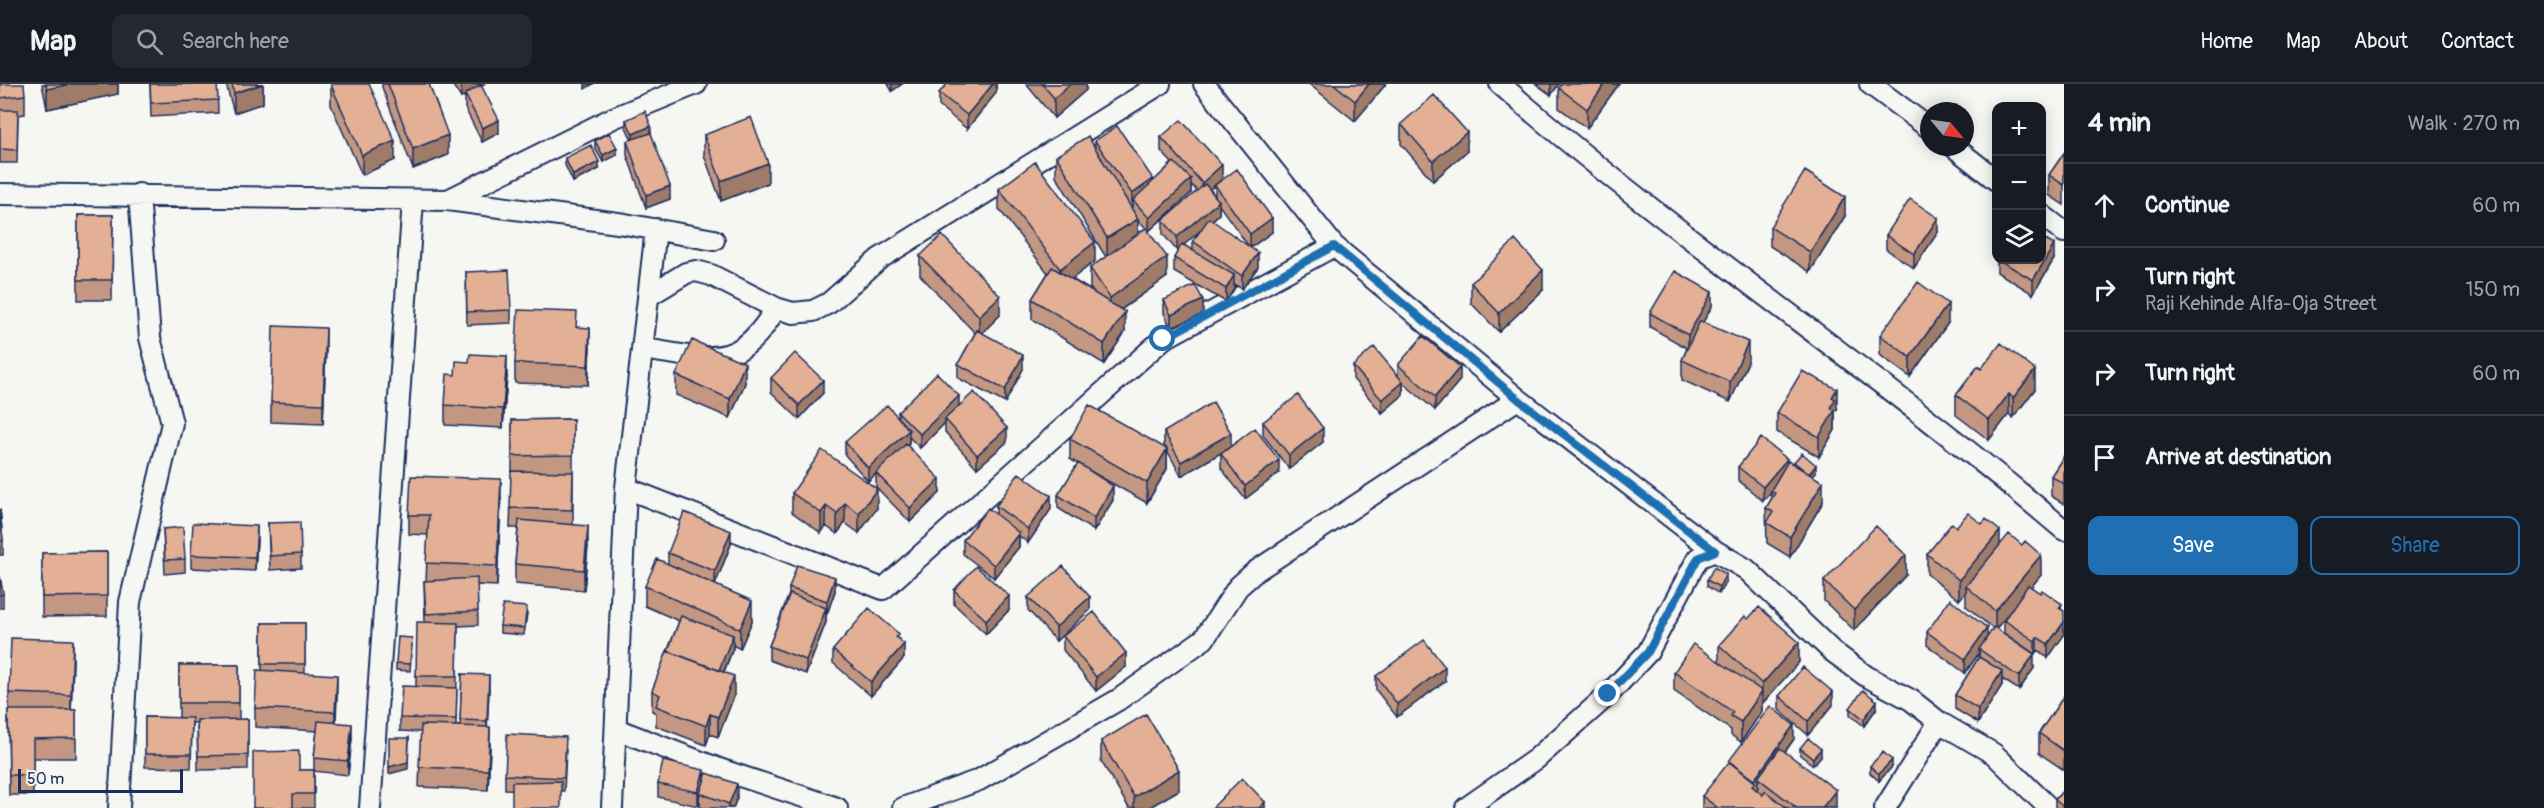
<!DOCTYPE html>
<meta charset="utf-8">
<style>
:root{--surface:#171b24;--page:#242831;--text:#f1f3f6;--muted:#9ea1a6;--line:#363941;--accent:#1f6fb2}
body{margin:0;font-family:Pangolin,sans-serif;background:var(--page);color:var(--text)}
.controls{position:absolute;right:18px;top:18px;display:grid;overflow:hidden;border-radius:12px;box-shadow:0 3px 15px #0003}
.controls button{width:54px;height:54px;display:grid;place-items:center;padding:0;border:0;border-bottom:2px solid var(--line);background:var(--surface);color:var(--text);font:30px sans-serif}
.compass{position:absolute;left:1920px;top:18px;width:54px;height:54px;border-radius:50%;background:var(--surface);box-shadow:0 3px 15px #0003;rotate:119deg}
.scale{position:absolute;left:18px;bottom:15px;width:165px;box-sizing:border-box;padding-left:6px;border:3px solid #1b2f5e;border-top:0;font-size:16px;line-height:21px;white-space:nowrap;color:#1b2f5e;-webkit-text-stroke:4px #f6f6f2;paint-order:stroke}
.stop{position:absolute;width:18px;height:18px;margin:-14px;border:4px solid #1f6fb2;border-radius:50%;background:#fff}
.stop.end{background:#1f6fb2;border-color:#fff;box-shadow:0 2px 6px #0008}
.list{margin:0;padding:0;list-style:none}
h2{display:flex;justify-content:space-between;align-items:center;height:78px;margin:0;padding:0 24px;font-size:26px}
h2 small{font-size:20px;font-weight:400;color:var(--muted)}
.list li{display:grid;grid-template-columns:39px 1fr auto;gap:18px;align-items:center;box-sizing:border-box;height:84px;padding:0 24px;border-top:2px solid var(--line)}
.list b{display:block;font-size:22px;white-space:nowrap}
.list p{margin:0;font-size:20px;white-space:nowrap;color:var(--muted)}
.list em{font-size:20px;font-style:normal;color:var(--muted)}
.actions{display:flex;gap:12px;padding:18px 24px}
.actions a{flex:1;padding:14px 0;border:2px solid var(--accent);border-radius:12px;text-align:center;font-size:21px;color:var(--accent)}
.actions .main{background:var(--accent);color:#fff}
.icon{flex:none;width:33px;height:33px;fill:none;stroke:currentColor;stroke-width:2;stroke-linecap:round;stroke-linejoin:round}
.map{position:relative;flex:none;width:2064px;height:724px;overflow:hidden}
header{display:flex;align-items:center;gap:36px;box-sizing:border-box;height:84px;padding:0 30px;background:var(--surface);border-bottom:2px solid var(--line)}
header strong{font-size:28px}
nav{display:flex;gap:33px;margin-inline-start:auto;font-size:21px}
.search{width:420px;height:54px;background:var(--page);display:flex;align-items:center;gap:15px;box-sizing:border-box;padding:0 21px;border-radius:12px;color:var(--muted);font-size:22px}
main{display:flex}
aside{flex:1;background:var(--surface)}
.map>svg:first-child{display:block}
</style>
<header>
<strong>Map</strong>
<div class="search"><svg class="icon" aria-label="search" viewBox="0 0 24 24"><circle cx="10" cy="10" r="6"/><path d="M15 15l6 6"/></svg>Search here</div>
<nav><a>Home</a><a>Map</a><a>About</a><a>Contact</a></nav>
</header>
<main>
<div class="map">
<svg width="2064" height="724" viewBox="0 0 2064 724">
<rect width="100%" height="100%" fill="#f6f6f2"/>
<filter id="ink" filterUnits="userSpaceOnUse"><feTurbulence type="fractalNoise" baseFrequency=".0167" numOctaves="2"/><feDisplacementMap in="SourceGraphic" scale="12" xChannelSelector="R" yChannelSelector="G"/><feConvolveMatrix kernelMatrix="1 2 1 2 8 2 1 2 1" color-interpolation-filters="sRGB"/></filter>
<g filter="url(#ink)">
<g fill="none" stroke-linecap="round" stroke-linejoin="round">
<g stroke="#1b2f5e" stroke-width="24">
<path id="street" d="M1204,0L1334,162L1518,315L1715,467L1746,485L1832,567L1866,592L1911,616L1939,638L1994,670L2049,724
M1500,0C1680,158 1882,290 2064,446
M1870,0L1929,44
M1954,63L1996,96
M0,110L448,116L625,140L714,156
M448,116L613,34L696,0
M2042,131L2064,148
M650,211L686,189L696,187L711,191L776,224L793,229L813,227L829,219L879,175L1160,0
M643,265C709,274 738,289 776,224
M626,404L883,505L1163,255L1334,162
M616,645L722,686L837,724
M119,724L130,518L172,339L150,254L139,110
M370,724L413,116
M612,724L626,404L656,145
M903,724L979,696L1118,616L1204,555L1238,503L1256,487L1518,315
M1466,724L1536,675L1608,611L1648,568L1698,474L1715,467
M1885,724L1939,638"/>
</g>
<use href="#street" stroke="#f6f6f2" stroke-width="20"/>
</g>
<path fill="#c39781" stroke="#1b2f5e" stroke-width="1.5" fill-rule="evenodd" d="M0,0L25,11V30L18,31L17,79H0Z
M42,0H118V10L47,25Z
M150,0H217L218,29L151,33Z
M226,0H263V19L234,29Z
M382,0H429L448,71L413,85L382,3Z
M452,0H484L481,1L499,49L482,58L465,24V12L461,14Z
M888,0H902L892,7Z
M996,0V9L967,45L939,22V9Z
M1026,0H1086V6L1054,34Z
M1309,0H1386L1355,37Z
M1536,0H1559L1551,11Z
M1619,0L1587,44L1559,24V4Z
M331,1L395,76L362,91L331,21Z
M626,36L651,49L670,115L646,124L627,71V57L632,56L626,43Z
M1401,40L1467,67L1433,97L1401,60Z
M704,51L768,99L721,117L704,71Z
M1161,53L1222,95L1210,105L1215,112V101L1272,148L1250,164L1219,121V130L1212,137L1258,183L1242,205L1234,200V205L1226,218L1174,188V174L1179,165L1177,167L1163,150V136L1197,107L1191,100V109L1149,147L1167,193L1121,226L1125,248L1104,280L1032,235V215L1048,189L999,125V105L1095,177L1072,195L1093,208L1090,204V184L1106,173L1056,92V72L1095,64V57L1153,98L1172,79L1161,67ZM1138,136L1146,144L1138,149ZM1200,147L1193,157V167L1183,161Z
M595,57L617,71L603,78L595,64Z
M2064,69V121L2049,111V91Z
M565,74L599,85L573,98L565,81Z
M78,131H113L112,216H78Z
M1845,132L1810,188L1770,162V143Z
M1938,148L1914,184L1886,165V151Z
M920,172L1000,231L982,249L1023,285L1005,319L958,294V280L975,249L920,191Z
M2054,175L2033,210L1997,188V176Z
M466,188L511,226V239L467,241Z
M1471,199L1543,206L1499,248L1471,219Z
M1164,216L1203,230L1171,244L1164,229Z
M1712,222L1703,238L1748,278L1730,318L1682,296V276L1687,264L1650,243V229Z
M1948,239L1910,293L1880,271V251Z
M577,243L590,263L588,301L515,299V279Z
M326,264L323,340L271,338V318Z
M1398,281L1460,296L1435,326L1403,299V311L1382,329L1353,295V282L1398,292Z
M1981,285L2035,305L2013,334L2009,330L1989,356L1956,331V311Z
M676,291L745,299L730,334L676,311Z
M507,292L503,344L445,341V321Z
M771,294L823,309L799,335L771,308Z
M959,322L1007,358L977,384L945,348V339L920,364L909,353V360L907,362L940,409L910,438L876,403V390L868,397L845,371V358L898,333V328Z
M1837,325L1835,327V346L1819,373L1777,348V329Z
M573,335V441L588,462L584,506L515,500V480L518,444H510L512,387V336Z
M1263,338L1323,358L1289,385L1263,351Z
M1164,348L1231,363L1181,392L1167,366V385L1147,419L1083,383L1113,416L1094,447L1058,424V411L1078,380L1070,375V355L1166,364L1164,361Z
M1221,370L1279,389L1245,415L1221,384Z
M2064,372V420L2051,412V392Z
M1794,378L1816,388L1812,392L1823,418L1790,473L1767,459L1766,424L1771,416V408L1763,417L1738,396V383L1787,380L1794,381Z
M792,409L877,424L859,449L845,439L837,450L826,442L821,449L792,428Z
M501,415L497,502L477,501L478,541L458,542L456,642H460L462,590L489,605L487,643L490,663L488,706L419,703L421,648L400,647V634L416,603V592L425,539L424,497H426L428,451L409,450V431Z
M996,422L1051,425L1028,459L1019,452V463L994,494L963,470V456L996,430Z
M0,425L3,457V471H0Z
M268,439L301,470V484L270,486Z
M1956,443L2000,461L2041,491L2031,503L2040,509L2062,520L2048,574L2037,566L2035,570L2004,549V536L2008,531L1996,544L2034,584L2019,606L2002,595V601L1978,639L1955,625V611L1979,573V569L1965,589L1927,561V548L1987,554L1993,545L1966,522V508L1959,516L1927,490V470Z
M163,445L185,475V488L165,490Z
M257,455L255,487L191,484V471Z
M731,460L715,501L752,537L740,565L733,561V564L724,588L734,612L718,653L710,650L706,661L656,642V629L652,627V607L679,537L645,522V502L668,480V469Z
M107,468V532L42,533V469Z
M1906,491L1854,546L1824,517V497Z
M0,492L3,510V524H0Z
M1707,496L1726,497L1719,510L1707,502Z
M789,504L835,507L827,530H826V538L806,590L769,576V562L789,510Z
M954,506L1009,526L986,550L954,520Z
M1028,513L1090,526L1056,557L1028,526Z
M527,530L524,551L500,549V542Z
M262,539H305V589L337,610L336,639L352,654L348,691L314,687V724H253L299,686H314V674L317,647L255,643V624L262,587Z
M1063,552L1126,583L1096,607L1063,566Z
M899,555L904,574L871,612L833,579V566Z
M412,561L410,587L396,586V579Z
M1719,561L1799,578L1762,619V627L1741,658L1731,651V646L1674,607V588L1719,577Z
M73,576L71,626H76V674H33V711H9L8,626H9V609Z
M179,581H239V636L248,635V685L198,686L197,639H192L191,684L145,683V633L179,634Z
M1376,592L1445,597L1397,633L1376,606Z
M1779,612L1833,621L1808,651L1779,626Z
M2064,612V686L2039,669V649Z
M1850,624H1877L1864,642L1850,631Z
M1794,655L1785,668L1836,724H1702V712Z
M1101,657L1179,706L1148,724H1129L1101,677Z
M1800,664L1821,672L1813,681L1800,671Z
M566,666L564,707L505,705V691Z
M1870,682L1892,683L1879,697L1870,689Z
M704,699L737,714L733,724H703L700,723V717L698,722L658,713V700Z
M2064,705V724H2056L2055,723V716Z"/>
<path fill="#9f7b69" stroke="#1b2f5e" stroke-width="1.5" d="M70,0H118V10L47,25V5Z
M263,0V19L234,29V9Z
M462,0H484L461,14V1Z
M585,0H593L585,5Z
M892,0H902L892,7Z
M993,0H996V9L967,45V31Z
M1070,0H1086V6L1054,34V14Z
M1369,0H1386L1355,37V17Z
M1551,0H1559L1551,11Z
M1605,0H1619L1587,44V25Z
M499,36V49L482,58V44Z
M651,42V49L633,57V50Z
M1467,48V67L1433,97V77Z
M448,51V71L413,85V65Z
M395,57V76L362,91V71Z
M617,64V71L603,78V71Z
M599,78V85L573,98V91Z
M768,79V99L721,117V97Z
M1222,81V95L1202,112V99Z
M1153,95V109L1133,116V122L1132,123V110Z
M1191,95V109L1149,147V134Z
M670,102V115L646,124V111Z
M1845,113V132L1810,188V168Z
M1219,117V130L1177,167V153Z
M1272,134V148L1250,164V150Z
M1938,134V148L1914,184V170Z
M1138,135V154L1107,174V154Z
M1095,158V177L1060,204V185Z
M2054,161V175L2033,210V196Z
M1258,169V183L1242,205V192Z
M1167,173V193L1110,233V214Z
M1543,186V206L1499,248V229Z
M1234,191V205L1226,218V205Z
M1712,208V222L1688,265V251Z
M1000,212V231L979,252V232Z
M1203,216V230L1171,244V231Z
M1948,220V239L1910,293V273Z
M1125,228V248L1104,280V260Z
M326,244V264L323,340V320Z
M590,244V263L588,301V282Z
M1748,258V278L1730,318V298Z
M1023,271V285L1005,319V306Z
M507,272V292L503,344V325Z
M745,279V299L730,334V315Z
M1460,283V296L1435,326V313Z
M2035,286V305L2013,334V314Z
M823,296V309L799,335V321Z
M1403,298V311L1382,329V316Z
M1837,305V325L1835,327V346L1819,373V353L1831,324L1832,313Z
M2009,310V330L1989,356V336Z
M959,312V326L945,335V339L920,364V350Z
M1007,344V358L977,384V371Z
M1323,344V358L1289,385V371Z
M909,346V360L868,397V384Z
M1231,349V363L1181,392V378Z
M1167,365V385L1147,419V399Z
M1787,375V388L1771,406V408L1763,417V403Z
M1279,376V389L1245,415V402Z
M1816,381V388L1809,396V390Z
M501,395V415L497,502V482Z
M940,395V409L910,438V424Z
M1823,398V418L1790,473V453Z
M1113,402V416L1094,447V434Z
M877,405V424L859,449V429Z
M1051,412V425L1028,459V445Z
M845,419V439L837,450V430Z
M826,422V442L821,449V429Z
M257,442V455L255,487V473Z
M588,442V462L584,506V486Z
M731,447V460L715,501V487Z
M2000,447V467L1966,502V508L1959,516V496Z
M1019,449V463L994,494V481Z
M1906,471V491L1854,546V526Z
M2041,471V491L1995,546V527Z
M1726,490V497L1719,510V503Z
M835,493V507L827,530V517Z
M1009,512V526L986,550V536Z
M1090,513V526L1056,557V543Z
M752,517V537L740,565V545Z
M826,524V538L806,590V576Z
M2064,538V551L2048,574V560Z
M1987,544V558L1979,565V569L1965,589V575Z
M733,551V564L719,600V586Z
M2037,553V566L2035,570V557Z
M73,556V576L71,631V611Z
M1799,558V578L1762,620V600Z
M904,560V574L871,612V598Z
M1126,569V583L1096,607V593Z
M2034,570V584L2019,606V593Z
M1445,583V597L1397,633V620Z
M2002,587V601L1978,639V625Z
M337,591V610L335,648V628Z
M489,591V605L487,650V637Z
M734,592V612L718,653V633Z
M1762,607V627L1741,658V638Z
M1833,608V621L1808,651V637Z
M1877,617V624L1864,642V635Z
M710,630V650L706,661V642Z
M352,640V654L348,691V677Z
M1794,641V655L1763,697L1758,694V704L1755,708L1752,702L1754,700V696Z
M490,643V663L488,706V686Z
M409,654L408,685L389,690V683Z
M1821,665V672L1813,681V674Z
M1892,676V683L1879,697V690Z
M704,686V700L700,709L698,722V708Z
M1179,686V706L1148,724H1134V713Z
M737,700V714L733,724H729V720Z
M1836,706V724H1822Z
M1265,718V724H1259Z"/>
<path fill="#e3b096" stroke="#1b2f5e" stroke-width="1.5" d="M0,0H24L25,11L0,14Z
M46,0H70L47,5Z
M150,0H217L218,16L151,19Z
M232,0H262L234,9Z
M334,0H369L395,57L362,71L331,1Z
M388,0H429L448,51L413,65Z
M947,0H993L967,31L939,9Z
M1042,0H1070L1054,14Z
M1334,0H1369L1355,17Z
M1562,0H1605L1587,25L1559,4Z
M481,1L499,36L482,44L465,10Z
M1434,11L1467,48L1433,77L1401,40Z
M0,26H18L17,66L0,65Z
M645,27L651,42L633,50L626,36Z
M751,33L768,79L721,97L704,51Z
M1181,36L1222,81L1202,99L1161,53Z
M1117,42L1153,95L1132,110L1095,57Z
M609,49L617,64L603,71L595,57Z
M651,49L670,102L646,111L627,57Z
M1088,52L1138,135L1107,154L1056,72Z
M591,61L599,78L573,91L565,74Z
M2064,69V101L2049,91Z
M1035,78L1095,158L1060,185L999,105Z
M1174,78L1191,95L1149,134L1133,116Z
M1237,85L1272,134L1250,150L1215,101Z
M1805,87L1845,113L1810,168L1770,143Z
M1205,100L1219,117L1177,153L1163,136Z
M1910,115L1938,134L1914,170L1886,151Z
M78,131H113L112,196H78Z
M1209,134L1258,169L1242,192L1193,157Z
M1146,144L1167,173L1110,214L1090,184Z
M942,151L1000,212L979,232L920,172Z
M2042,154L2054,161L2033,196L1999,176H2042Z
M1515,156L1543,186L1499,229L1471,199Z
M1182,160L1234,191L1226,205L1174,174Z
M1052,183L1125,228L1104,260L1032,215Z
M509,186L511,226L467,228L466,188Z
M1675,187L1712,208L1688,251L1650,229Z
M1918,198L1948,220L1910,273L1880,251Z
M1195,201L1203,216L1171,231L1164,216Z
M518,226L577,228L576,243L590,244L588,282L515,279Z
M1700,237L1748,258L1730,298L1682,276Z
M273,242L326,244L323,320L271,318Z
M977,246L1023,271L1005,306L958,280Z
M1423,252L1460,283L1435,313L1398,281Z
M692,256L745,279L730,315L676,291Z
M2001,259L2035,286L2013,314L2009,310L1989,336L1956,311L1978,282L1981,285Z
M1374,263L1403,298L1382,316L1353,282Z
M795,269L823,296L799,321L771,294Z
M470,270L507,272L503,325L445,321L447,290L455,291L456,277L469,278Z
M1802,287L1837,305L1832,313L1835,315L1831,324L1835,326L1819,353L1777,329Z
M937,289L959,312L920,350L898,328Z
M974,308L1007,344L977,371L945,335Z
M1298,311L1323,344L1289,371L1263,338Z
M1213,318L1231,349L1181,378L1164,348Z
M887,321L909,346L868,384L845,358Z
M1089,321L1167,365L1147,399L1070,355Z
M573,335V371L512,372V336Z
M1255,344L1279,376L1245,402L1221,370Z
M1761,354L1787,375L1763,403L1738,383Z
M906,360L940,395L910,424L876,389Z
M822,366L877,405L859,429L845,419L837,430L826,422L821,429L792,409Z
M1802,369L1816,381L1809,390L1794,378Z
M2064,372V400L2051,392Z
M1788,377L1823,398L1790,453L1767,439L1773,428L1766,424L1775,409L1771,406Z
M1078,379L1113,402L1094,434L1058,411Z
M511,387L573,388L572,426L510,424Z
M1019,389L1051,412L1028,445L996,422Z
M411,392L501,395L497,482L426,479L429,431H409Z
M988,424L1019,449L994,481L963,456Z
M0,425L3,457H0Z
M684,428L731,447L715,487L668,469Z
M1968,429L1982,440L1986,435L2000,447L1959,496L1927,470L1952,439L1956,443Z
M519,436L588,442L584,486L515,480Z
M300,438L301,470L270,472L268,439Z
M193,439L257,442L255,473L191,471Z
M1876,442L1906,471L1854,526L1824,497Z
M183,443L185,475L165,476L163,445Z
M2009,450L2022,461L2025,457L2041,471L1995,527L1966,502Z
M107,468V512L42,513V469Z
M657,475L752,517L740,545L645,502Z
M797,481L835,493L827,517L789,504Z
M976,482L1009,512L986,536L954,506Z
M1063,482L1090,513L1056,543L1028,513Z
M1714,483L1726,490L1719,503L1707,496Z
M0,492L3,510L0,511Z
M477,494L478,527L426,530L424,497Z
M2028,501L2040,509L2042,506L2062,520L2059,524L2064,527V538L2048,560L2037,553L2035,557L2004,536Z
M790,510L826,524L806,576L769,562Z
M1950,515L1987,544L1965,575L1927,548Z
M503,521L527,523L524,544L500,542Z
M1759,523L1799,558L1762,600L1719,561L1745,532L1748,535Z
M869,524L899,550L896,553L904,560L871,598L833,566Z
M1094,528L1126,569L1096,593L1063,552Z
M681,532L733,551L719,586L668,567Z
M417,538L458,539L457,592H416Z
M262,539H305V580H262Z
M1994,543L2034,570L2019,593L1979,565Z
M398,553L412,554L410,580L396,579Z
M11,554L73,556L71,611L9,609Z
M1424,556L1445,583L1397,620L1376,592Z
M1693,560L1762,607L1741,638L1731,632L1733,628L1674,588Z
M667,567L734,592L718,633L710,630L706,642L656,622L660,611L652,607Z
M1979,573L2002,587L1978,625L1955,611Z
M179,581H239V619H179Z
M1803,583L1833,608L1808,637L1779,612Z
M257,586L337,591L335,628L255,624Z
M462,590L489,591L487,637L460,636Z
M402,602L457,604L456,635L400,634Z
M1863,606L1877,617L1864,635L1850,624Z
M2064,612V667L2039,649Z
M1770,622L1794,641L1754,696L1729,677Z
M8,626H76V654L33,655V691H9Z
M1146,630L1179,686L1134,713L1101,657Z
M145,633L192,634L191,670H145Z
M248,635V671L198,672L197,636Z
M318,637L352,640L348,677L314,674Z
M421,641L490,643L488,686L419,683Z
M507,650L566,653L564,694L505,691Z
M389,654H409L408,678L389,683Z
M1808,654L1821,665L1813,674L1800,664Z
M1780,664L1836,706L1822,724H1797L1758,694Z
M299,667V686H314V710H293V724H253V668Z
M1883,668L1892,676L1879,690L1870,682Z
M663,677L704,686L698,708L658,700Z
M1729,678L1755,698L1752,702L1763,711L1765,707L1787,724H1718L1702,712Z
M707,689L737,700L729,720L700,709Z
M1242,694L1265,718L1259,724H1212Z
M561,697V724H512V698Z
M2064,705V723L2055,716Z"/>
</g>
<g fill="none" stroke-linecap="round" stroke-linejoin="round" filter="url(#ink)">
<path stroke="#1f6fb2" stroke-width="8" d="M1163,255L1334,162L1518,315L1715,467L1698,474L1648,568L1608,610"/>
</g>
</svg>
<div class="controls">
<button>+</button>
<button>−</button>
<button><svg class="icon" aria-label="layers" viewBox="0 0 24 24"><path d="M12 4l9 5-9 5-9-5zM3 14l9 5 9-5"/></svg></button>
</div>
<svg class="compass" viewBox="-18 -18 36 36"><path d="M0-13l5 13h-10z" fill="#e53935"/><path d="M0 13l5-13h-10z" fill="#9ea1a6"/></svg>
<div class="scale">50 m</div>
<div class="stop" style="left:1163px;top:255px"></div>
<div class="stop end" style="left:1608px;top:610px"></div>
</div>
<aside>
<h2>4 min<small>Walk · 270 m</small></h2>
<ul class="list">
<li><svg class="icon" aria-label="ahead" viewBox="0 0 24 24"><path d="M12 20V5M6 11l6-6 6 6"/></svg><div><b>Continue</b></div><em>60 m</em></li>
<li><svg class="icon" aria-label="right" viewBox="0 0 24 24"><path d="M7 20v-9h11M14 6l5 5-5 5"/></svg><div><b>Turn right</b><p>Raji Kehinde Alfa-Oja Street</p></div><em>150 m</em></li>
<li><svg class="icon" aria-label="right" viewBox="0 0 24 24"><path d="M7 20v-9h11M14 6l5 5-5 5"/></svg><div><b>Turn right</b></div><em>60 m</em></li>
<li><svg class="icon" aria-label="arrive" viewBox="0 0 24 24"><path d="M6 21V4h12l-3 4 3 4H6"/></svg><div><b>Arrive at destination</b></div></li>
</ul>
<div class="actions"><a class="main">Save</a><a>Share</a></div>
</aside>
</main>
